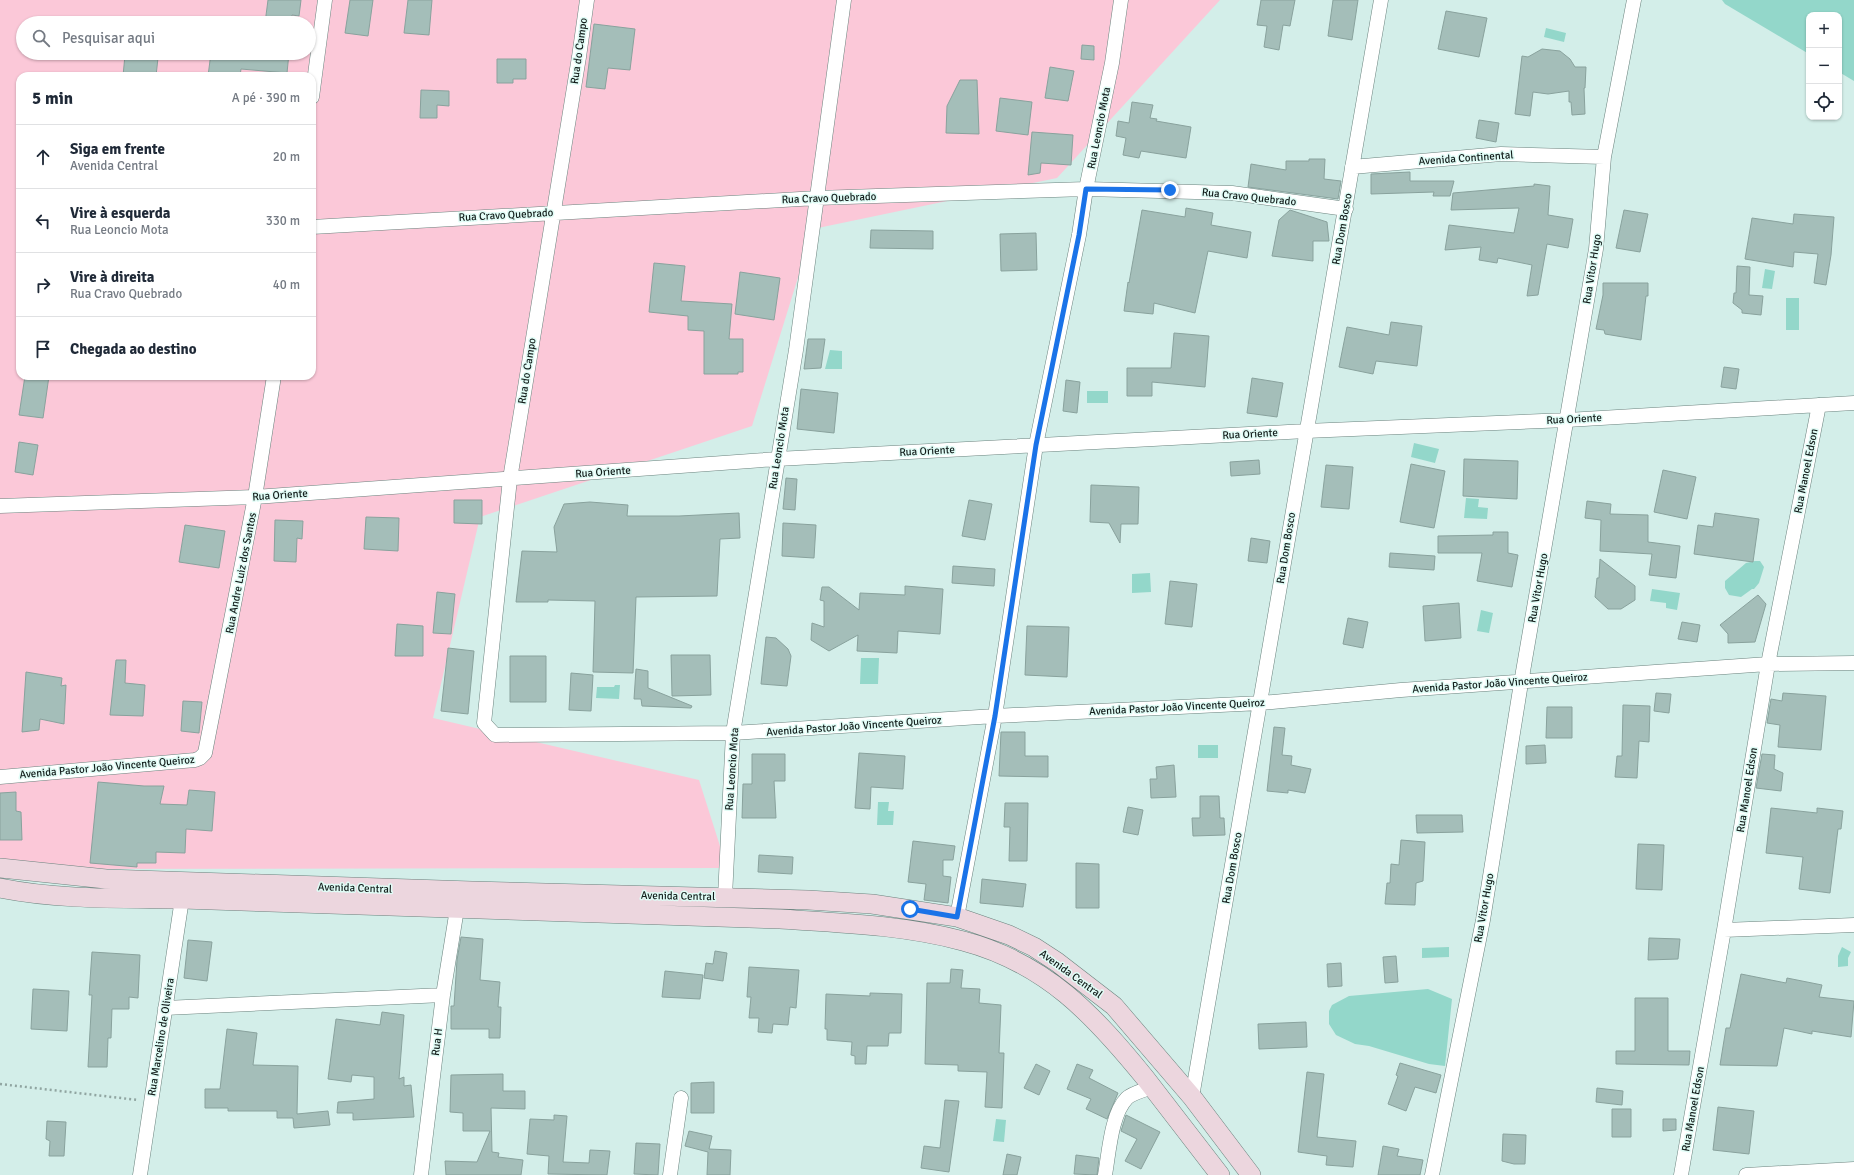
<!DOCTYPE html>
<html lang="pt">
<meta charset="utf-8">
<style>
:root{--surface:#fff;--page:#f6f6f7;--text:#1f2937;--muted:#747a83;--line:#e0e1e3}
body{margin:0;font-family:Signika,sans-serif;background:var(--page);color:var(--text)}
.controls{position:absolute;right:12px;top:12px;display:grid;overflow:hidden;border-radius:8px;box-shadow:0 1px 3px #0004}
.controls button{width:36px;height:36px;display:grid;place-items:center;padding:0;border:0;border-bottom:1px solid var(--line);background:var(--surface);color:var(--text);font:20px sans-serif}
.stop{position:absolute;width:12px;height:12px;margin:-9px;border:3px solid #1a73e8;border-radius:50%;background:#fff}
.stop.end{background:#1a73e8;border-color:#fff;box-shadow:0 1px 4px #0008}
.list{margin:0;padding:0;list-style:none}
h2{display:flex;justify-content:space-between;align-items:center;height:52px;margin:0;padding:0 16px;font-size:17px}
h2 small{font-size:13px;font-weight:400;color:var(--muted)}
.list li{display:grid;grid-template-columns:26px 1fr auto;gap:12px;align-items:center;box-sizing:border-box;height:64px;padding:0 16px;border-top:1px solid var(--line)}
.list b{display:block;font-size:15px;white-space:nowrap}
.list p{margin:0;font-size:13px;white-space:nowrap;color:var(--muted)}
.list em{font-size:13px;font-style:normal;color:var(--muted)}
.icon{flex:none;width:22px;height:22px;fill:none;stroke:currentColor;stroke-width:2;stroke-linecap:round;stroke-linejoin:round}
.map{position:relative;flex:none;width:1854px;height:1175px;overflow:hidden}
.search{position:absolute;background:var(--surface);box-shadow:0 1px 3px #0004;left:16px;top:16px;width:300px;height:44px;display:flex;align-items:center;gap:10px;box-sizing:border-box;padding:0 14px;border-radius:22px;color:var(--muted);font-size:15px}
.panel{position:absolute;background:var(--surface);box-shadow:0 1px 3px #0004;left:16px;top:72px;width:300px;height:308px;border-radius:12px}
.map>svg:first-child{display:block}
</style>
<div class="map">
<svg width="1854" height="1175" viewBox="0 0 1854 1175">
<rect width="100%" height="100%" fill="#d3eee9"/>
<path fill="#fbc8d8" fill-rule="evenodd" d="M0,0H1220L1057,178L813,229L752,426L480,517L433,718L699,780L727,868L0,869ZM23,23H309V53H23ZM20,76H312V376H20Z"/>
<path fill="#93d7ca" d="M1722,0H1854V81L1839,72V15H1809V54L1725,4Z
M1546,28L1566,33L1564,42L1544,37Z
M1765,269L1775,271L1772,289L1762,288Z
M1786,298H1799V330H1786Z
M830,350L842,351V369H825Z
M1087,391H1108V403H1087Z
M1414,443L1439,449L1435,463L1411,457Z
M1466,498L1479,499L1478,507L1488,508L1487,519L1464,518Z
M1755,561H1760L1764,567L1759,583L1754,589H1752L1741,597L1729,595L1725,588V581L1746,563Z
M1150,573L1151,592L1132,593V574Z
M1652,589L1680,593L1677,610L1666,608V603L1650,601Z
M1481,610L1493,613L1489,633L1477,631Z
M861,658H879L878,684H860Z
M615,685H620L619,699L596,698L597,687H614Z
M1198,745H1218V758H1198Z
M878,802H889L888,811H894L893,825H877Z
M1449,947V957L1422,958V948Z
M1842,947L1851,952L1848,958V966L1838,967V956Z
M1428,989L1452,999L1445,1066L1429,1064L1369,1046L1355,1044L1336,1035L1329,1024V1011L1332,1005L1349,996Z
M996,1119L1006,1120L1004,1142L993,1141Z"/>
<path fill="#a4beb9" stroke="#89a29d" d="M268,0H301L299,16L292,15L291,23H265Z
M350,0H373L368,36L345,33Z
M408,0H432L429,35L404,33Z
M1261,0H1295L1290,26L1283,25L1279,50L1264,47L1267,26L1257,25Z
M1333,0H1358L1352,40L1328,36Z
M1446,11L1487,18L1479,57L1438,49Z
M594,24L635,29L630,70L608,68L605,89L586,87Z
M1082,45L1094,46V60L1081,59Z
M1542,49L1560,51L1570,59L1575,67H1586L1585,88H1584L1585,114L1572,115L1571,102H1569V91L1548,94L1533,92L1530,116L1515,114L1522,56L1528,57Z
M211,53H289L287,73L241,69L240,76H208Z
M125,55L158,58L156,76H123Z
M497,59H526V79H513V83H497Z
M1050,67L1074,71L1068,101L1045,98Z
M960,80H977L979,134L946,133L947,106Z
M421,90L449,91V106L437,105V118H420Z
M1000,98L1032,102L1028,135L996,131Z
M1132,102L1153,105L1150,118L1157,119L1156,121L1191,127L1186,158L1141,151L1139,158L1123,155L1126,138L1116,136L1118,121L1129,123Z
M1479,120L1499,123L1496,142L1476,138Z
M1032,132L1073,135L1071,165L1041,163L1040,173L1028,175Z
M1309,159H1325L1324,179L1341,181L1338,199L1248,187L1251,164L1286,170V161H1309Z
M1410,172V181H1454L1450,196H1433L1434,192L1371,194V174Z
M1534,184L1550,186L1548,215L1573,219L1568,248L1547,244L1538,295L1527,296L1532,265L1498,258L1497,263L1479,260L1481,247L1445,250L1449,225L1514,233L1519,208L1451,210L1453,193L1534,186Z
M1186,208L1213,213L1211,225L1251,232L1247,258L1208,251L1195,313L1154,303L1153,314L1124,311L1128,282L1129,283L1142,210L1185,217Z
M1290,210L1327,222L1329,241H1313V261L1272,256L1279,220Z
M1624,210L1648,214L1640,252L1616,248Z
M1794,214L1834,217L1831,255L1826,285L1814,283L1818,254L1794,252L1793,267L1745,259L1752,218L1793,224Z
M871,230L933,231V249L870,248Z
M1036,233L1037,270L1001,271L1000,234Z
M654,263L685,266L681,301L732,304L729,339H743V372H738V374H704V331L688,330V316L649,312Z
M1737,266L1750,267L1749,295L1763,296L1761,315L1742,313V310L1733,303L1734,293H1736Z
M740,272L780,278L774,320L735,314Z
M1603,283H1648V296H1646L1641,340L1605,334L1604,330L1596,329L1603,295Z
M1391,322L1422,326L1417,366L1376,361L1373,374L1339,367L1347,327L1389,335Z
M1174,333L1209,336L1205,387L1152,382V396H1127V368H1171Z
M808,339H825L821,368L804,369Z
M1724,367L1739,369L1736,389L1721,387Z
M25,376H49L43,418L19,415Z
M1252,378L1283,383L1277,417L1247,413Z
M1066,380L1080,382L1077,413L1063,411Z
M801,389L838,393L834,433L797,429Z
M19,442L38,445L33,475L15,472Z
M1464,459L1518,461L1517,499L1463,496Z
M1259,460L1260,474L1231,476L1230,462Z
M1411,464L1445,471L1434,528L1400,522Z
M1326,465L1353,467L1349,509L1321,507Z
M1663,470L1696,477L1687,519L1654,512Z
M786,478L797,479L795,510L783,509Z
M1091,485L1139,487L1138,524H1121L1120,543L1109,523L1090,522Z
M454,500H482V524L454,523Z
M969,500L992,504L985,540L962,536Z
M1587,501L1611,504L1610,514L1648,515V542L1680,546L1676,578L1649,575L1652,554L1600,551L1601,520L1585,518Z
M590,502L628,505L627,516H679L739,513L740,538L720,539L717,596L636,597L633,673L593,672L595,601L548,600V602H516L522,551L557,552L554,527L564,504Z
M1715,513L1759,519L1753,562L1694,554L1698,525L1713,527Z
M366,517L399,518L398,551L364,549Z
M275,520L303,521L302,539L297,538L296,562L274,561Z
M783,523L816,525L814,558L782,556Z
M185,525L225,531L219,568L179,562Z
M1493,532H1508V553L1518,555L1512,587L1477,581L1482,553H1438V536L1493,535Z
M1251,538L1270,541L1267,563L1248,561Z
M1390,553L1435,556L1434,570L1389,567Z
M1600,559L1635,586V600L1621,609H1608L1595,597L1597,578H1599Z
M953,566L995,569L994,586L952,583Z
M1170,581L1197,584L1192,627L1165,624Z
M905,586L943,589L940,634L898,631L897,653L857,651L858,635L829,651L811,640L812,623L824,627V601L820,600L822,587H829L859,610L860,593L905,595Z
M437,592L455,594L451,634L433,633Z
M1758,595L1766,604L1755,642L1728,643V634L1720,625Z
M1459,603L1461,638L1425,641L1423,606Z
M1348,618L1368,622L1363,648L1343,644Z
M1682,622L1700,625L1697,642L1678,639Z
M397,624L423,626V656H395Z
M1027,626L1069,627L1067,677L1025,675Z
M766,637L776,638L788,649L791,656L787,686L761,684Z
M448,648L474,651L468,714L441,711Z
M671,655H710L711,695L672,696Z
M510,656H546V702H510Z
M116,660H126L125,683L145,685L143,716L110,715Z
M636,669L648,671V688L692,706L691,708L642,706L641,699H634Z
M26,672L62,678L61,686L66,685L64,724L40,719L39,730L22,732Z
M571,673L593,675L591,711L569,710Z
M1656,693L1671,694L1669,713L1654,711Z
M1783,693L1826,696L1821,750L1778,747L1780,725L1767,723L1771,699L1782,701Z
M183,701L202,702L199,733L181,731Z
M1623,705L1650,706L1649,742L1639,741L1637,778L1615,777L1617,756H1622Z
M1547,707H1572V738H1546Z
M1274,727L1285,728L1282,755L1292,756L1291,765L1311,769L1305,793L1288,790V793L1267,791Z
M1001,732H1025V756H1048V777L999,776Z
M1545,745L1546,763L1526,764V746Z
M859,753L905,756L903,789L871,787L870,809L855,808Z
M752,754H785V781H774L776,818H742L743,784H752Z
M1762,754L1775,755L1774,769L1783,773L1781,791L1756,788Z
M1174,765L1176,797L1151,798L1150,779H1157L1156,767Z
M98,782L144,786H164L160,804L187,805L189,790L215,792L212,831L186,829L185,853L156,852V863H137V867L90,863Z
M16,792V811L21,812L22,840H0V793Z
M1200,796H1219L1220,818H1224L1225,835L1193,836L1192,818H1200Z
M1005,803H1028L1027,861H1009L1010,827H1004Z
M1128,807L1143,810L1138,835L1123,832Z
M1771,808L1817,813V808L1843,811L1841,829H1838L1830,893L1799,889L1803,857L1766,853Z
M1416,815H1462L1463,832L1417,833Z
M1401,840L1425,842L1423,881L1416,883L1415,905L1385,904L1387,883H1390L1391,864L1399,865Z
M913,841L955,846L953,860H943V876L951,877L948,903L924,900L926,884L908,882Z
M1638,844L1664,845L1662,890L1636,889Z
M759,855L793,857L792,874L758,872Z
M1076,863L1099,864V908H1076Z
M982,879L1026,884L1023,907L980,903Z
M461,937L483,939L480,980L500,982L498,1007H501L500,1038H489V1029H451V1006H454L457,960Z
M1649,938L1680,939L1678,959L1648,960Z
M188,940L212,942L207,981L184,978Z
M715,951L727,953L723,981L704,978L706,963L713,964Z
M92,952L140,955L138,998L129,997V1009H112L111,1038H108L107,1067H88L92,995H89Z
M1396,956L1398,982L1385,983L1383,957Z
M1341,963L1342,986L1328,987L1327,964Z
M749,967L799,970L796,1008L790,1007L788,1025L773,1024L772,1033L758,1032L759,1018H749L751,997H747Z
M951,969L963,970L961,988L980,989L979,1003L1001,1005L999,1053H1004L1002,1108L985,1107L987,1072L958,1071V1065L925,1064L927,983H950Z
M665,971L703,975L700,999L662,997Z
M1741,974L1786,983L1787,978L1822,985L1819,997L1854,1001L1851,1037L1812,1031V1034L1784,1028L1777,1066L1720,1065L1726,1028H1730Z
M33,989L69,991L67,1031L31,1029Z
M870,993L902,994L901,1033H889L888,1046H867L866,1064H855V1056L851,1055L852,1042L827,1040V1029H825L826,994L870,996Z
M1635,998H1668V1051H1690L1689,1065L1616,1064V1051H1635Z
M382,1012L404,1015L399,1079L404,1077V1086L411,1085L414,1117L353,1120V1113H337L338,1102L374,1099V1077L352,1075L351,1082L328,1079L336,1019L380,1025Z
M1306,1022L1307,1047L1259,1049L1258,1024Z
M227,1029L257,1033L253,1065L298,1066L297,1114L328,1111L330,1125L294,1128L293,1118H277V1111H228V1108H205V1089H220Z
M1400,1063L1441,1075L1436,1093L1415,1087L1406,1111L1388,1104L1398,1076L1396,1075Z
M1036,1064L1050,1071L1039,1095L1024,1088Z
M1077,1064L1093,1070L1089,1078L1118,1093L1107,1119L1086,1109L1091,1099L1067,1089Z
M1307,1072L1324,1074L1317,1137L1356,1141L1353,1167L1326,1165L1327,1156L1298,1152Z
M503,1074V1091H525V1109L491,1108L492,1152L499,1153L498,1157L523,1160L521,1175H446L445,1161L477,1162L490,1131H463V1113L450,1112L451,1075Z
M714,1082V1113H691V1083Z
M1597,1088L1623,1091L1622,1105L1596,1102Z
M945,1100L959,1101L949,1172L921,1168L924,1146L940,1148Z
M1718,1107L1754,1111L1749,1154L1713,1150Z
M1612,1109H1631V1137H1612Z
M554,1115L567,1116L563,1162L589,1163L590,1150L610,1151L607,1175L548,1174L549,1156L527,1154L530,1119L554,1120Z
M1126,1115L1160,1132L1141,1169L1125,1161L1137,1139L1121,1131Z
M1663,1119H1676V1130L1663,1131Z
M47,1121L66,1122L64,1156H49L50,1141L46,1139Z
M689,1131L712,1136L709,1149L731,1150L730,1175H707L708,1152L685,1146Z
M1503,1134L1526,1135L1525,1164H1514L1502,1161Z
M636,1143L660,1144L658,1175L634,1174Z
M1383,1146L1399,1149L1397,1156L1423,1160L1420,1175H1378Z
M1007,1154L1021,1157L1017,1175H1003Z
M1076,1155L1099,1158L1097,1175L1074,1174Z"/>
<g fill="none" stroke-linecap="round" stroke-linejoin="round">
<g stroke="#6b837e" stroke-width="15">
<path id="street" d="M587,0L579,57L510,479L484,723L495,735L733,733L995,716L1261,703L1401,690L1768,664L1854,663
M312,97L325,0
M1352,167L1501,154L1604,157
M312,227L817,198L1086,189L1232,193L1346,209
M0,506L255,497L777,459L1306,431L1567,420L1854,403
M0,777L195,760L200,758L205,753L255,497L274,376
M725,897L733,733L796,350L844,0
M957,917L995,716L1036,445L1079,235L1086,189L1112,63L1121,0
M1724,930L1854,925
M165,1008L443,995
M1192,1097L1381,0
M140,1175L182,899
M421,1175L443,995L457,909
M670,1175L681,1098
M1105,1175C1109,1153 1111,1114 1127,1098C1132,1093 1145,1090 1152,1087
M1432,1175L1483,920L1521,683L1596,249L1604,157L1634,0
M1681,1175L1724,930L1768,664L1819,405
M1746,1175L1854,1169"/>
</g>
<g stroke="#6b837e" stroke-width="20">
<path id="secondary" d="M0,868L106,879L472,891L808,900L872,904L957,917L1009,935L1034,947L1057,962L1114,1006L1192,1097L1251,1175
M0,888C60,900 121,898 182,899L780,919C842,923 904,925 963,941C1046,963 1094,1015 1146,1079C1171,1111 1195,1143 1220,1175"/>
</g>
<path stroke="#90a5a1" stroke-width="2.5" stroke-dasharray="2 3" stroke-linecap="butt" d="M0,1084L138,1100"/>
<use href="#street" stroke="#fff" stroke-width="14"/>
<use href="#secondary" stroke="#ecd6de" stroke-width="19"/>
</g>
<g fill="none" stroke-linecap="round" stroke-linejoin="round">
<path stroke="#1a73e8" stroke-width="5" d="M910,909L957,917L995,716L1036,445L1079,235L1086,189L1170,190"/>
</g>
<g text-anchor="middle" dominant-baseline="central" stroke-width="3" stroke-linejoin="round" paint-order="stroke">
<g font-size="11" fill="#131d1b" stroke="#e0fcf6">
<text transform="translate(579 51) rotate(-82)">Rua do Campo</text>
<text transform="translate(1099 128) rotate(-79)">Rua Leoncio Mota</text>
<text transform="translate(1466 158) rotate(-4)">Avenida Continental</text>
<text transform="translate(1249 197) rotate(6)">Rua Cravo Quebrado</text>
<text transform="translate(829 198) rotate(-2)">Rua Cravo Quebrado</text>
<text transform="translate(506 215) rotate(-3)">Rua Cravo Quebrado</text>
<text transform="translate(1342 229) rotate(-80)">Rua Dom Bosco</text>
<text transform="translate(1592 269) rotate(-81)">Rua Vitor Hugo</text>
<text transform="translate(527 371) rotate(-81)">Rua do Campo</text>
<text transform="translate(1574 419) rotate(-3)">Rua Oriente</text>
<text transform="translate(1250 434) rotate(-3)">Rua Oriente</text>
<text transform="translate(779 448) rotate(-81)">Rua Leoncio Mota</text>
<text transform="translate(927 451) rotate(-3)">Rua Oriente</text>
<text transform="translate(1806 471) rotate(-79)">Rua Manoel Edson</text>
<text transform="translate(603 472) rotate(-4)">Rua Oriente</text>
<text transform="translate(280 495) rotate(-4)">Rua Oriente</text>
<text transform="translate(1286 548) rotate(-81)">Rua Dom Bosco</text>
<text transform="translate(241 573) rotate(-79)">Rua Andre Luiz dos Santos</text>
<text transform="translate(1538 588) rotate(-80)">Rua Vitor Hugo</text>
<text transform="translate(1500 683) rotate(-4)">Avenida Pastor João Vincente Queiroz</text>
<text transform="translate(1177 707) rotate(-3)">Avenida Pastor João Vincente Queiroz</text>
<text transform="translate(854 726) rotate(-4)">Avenida Pastor João Vincente Queiroz</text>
<text transform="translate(107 767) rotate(-5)">Avenida Pastor João Vincente Queiroz</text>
<text transform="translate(732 769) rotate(-86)">Rua Leoncio Mota</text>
<text transform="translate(1747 790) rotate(-81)">Rua Manoel Edson</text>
<text transform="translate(1232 868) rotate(-80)">Rua Dom Bosco</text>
<text transform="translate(355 888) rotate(2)">Avenida Central</text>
<text transform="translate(678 896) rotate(1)">Avenida Central</text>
<text transform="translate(1484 908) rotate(-80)">Rua Vitor Hugo</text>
<text transform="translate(1071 974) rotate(36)">Avenida Central</text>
<text transform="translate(161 1037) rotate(-81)">Rua Marcelino de Oliveira</text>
<text transform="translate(437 1042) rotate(-83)">Rua H</text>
<text transform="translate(1693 1109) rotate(-80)">Rua Manoel Edson</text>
</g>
</g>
</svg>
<div class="controls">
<button>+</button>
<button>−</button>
<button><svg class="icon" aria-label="locate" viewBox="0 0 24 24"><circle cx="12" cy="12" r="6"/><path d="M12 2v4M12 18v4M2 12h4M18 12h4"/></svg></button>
</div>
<div class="stop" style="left:910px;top:909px"></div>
<div class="stop end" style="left:1170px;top:190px"></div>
<div class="search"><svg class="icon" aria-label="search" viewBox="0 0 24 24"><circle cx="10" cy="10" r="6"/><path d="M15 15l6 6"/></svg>Pesquisar aqui</div>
<section class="panel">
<h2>5 min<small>A pé · 390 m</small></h2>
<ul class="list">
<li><svg class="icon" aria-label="ahead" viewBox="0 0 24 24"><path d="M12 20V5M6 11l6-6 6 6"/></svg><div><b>Siga em frente</b><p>Avenida Central</p></div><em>20 m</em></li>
<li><svg class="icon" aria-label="left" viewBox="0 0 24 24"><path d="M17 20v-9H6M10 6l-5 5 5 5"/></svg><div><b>Vire à esquerda</b><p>Rua Leoncio Mota</p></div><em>330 m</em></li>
<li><svg class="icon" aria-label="right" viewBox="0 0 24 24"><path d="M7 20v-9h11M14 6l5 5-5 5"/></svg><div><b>Vire à direita</b><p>Rua Cravo Quebrado</p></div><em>40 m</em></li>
<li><svg class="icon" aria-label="arrive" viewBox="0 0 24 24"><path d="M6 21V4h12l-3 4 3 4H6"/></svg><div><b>Chegada ao destino</b></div></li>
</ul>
</section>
</div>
